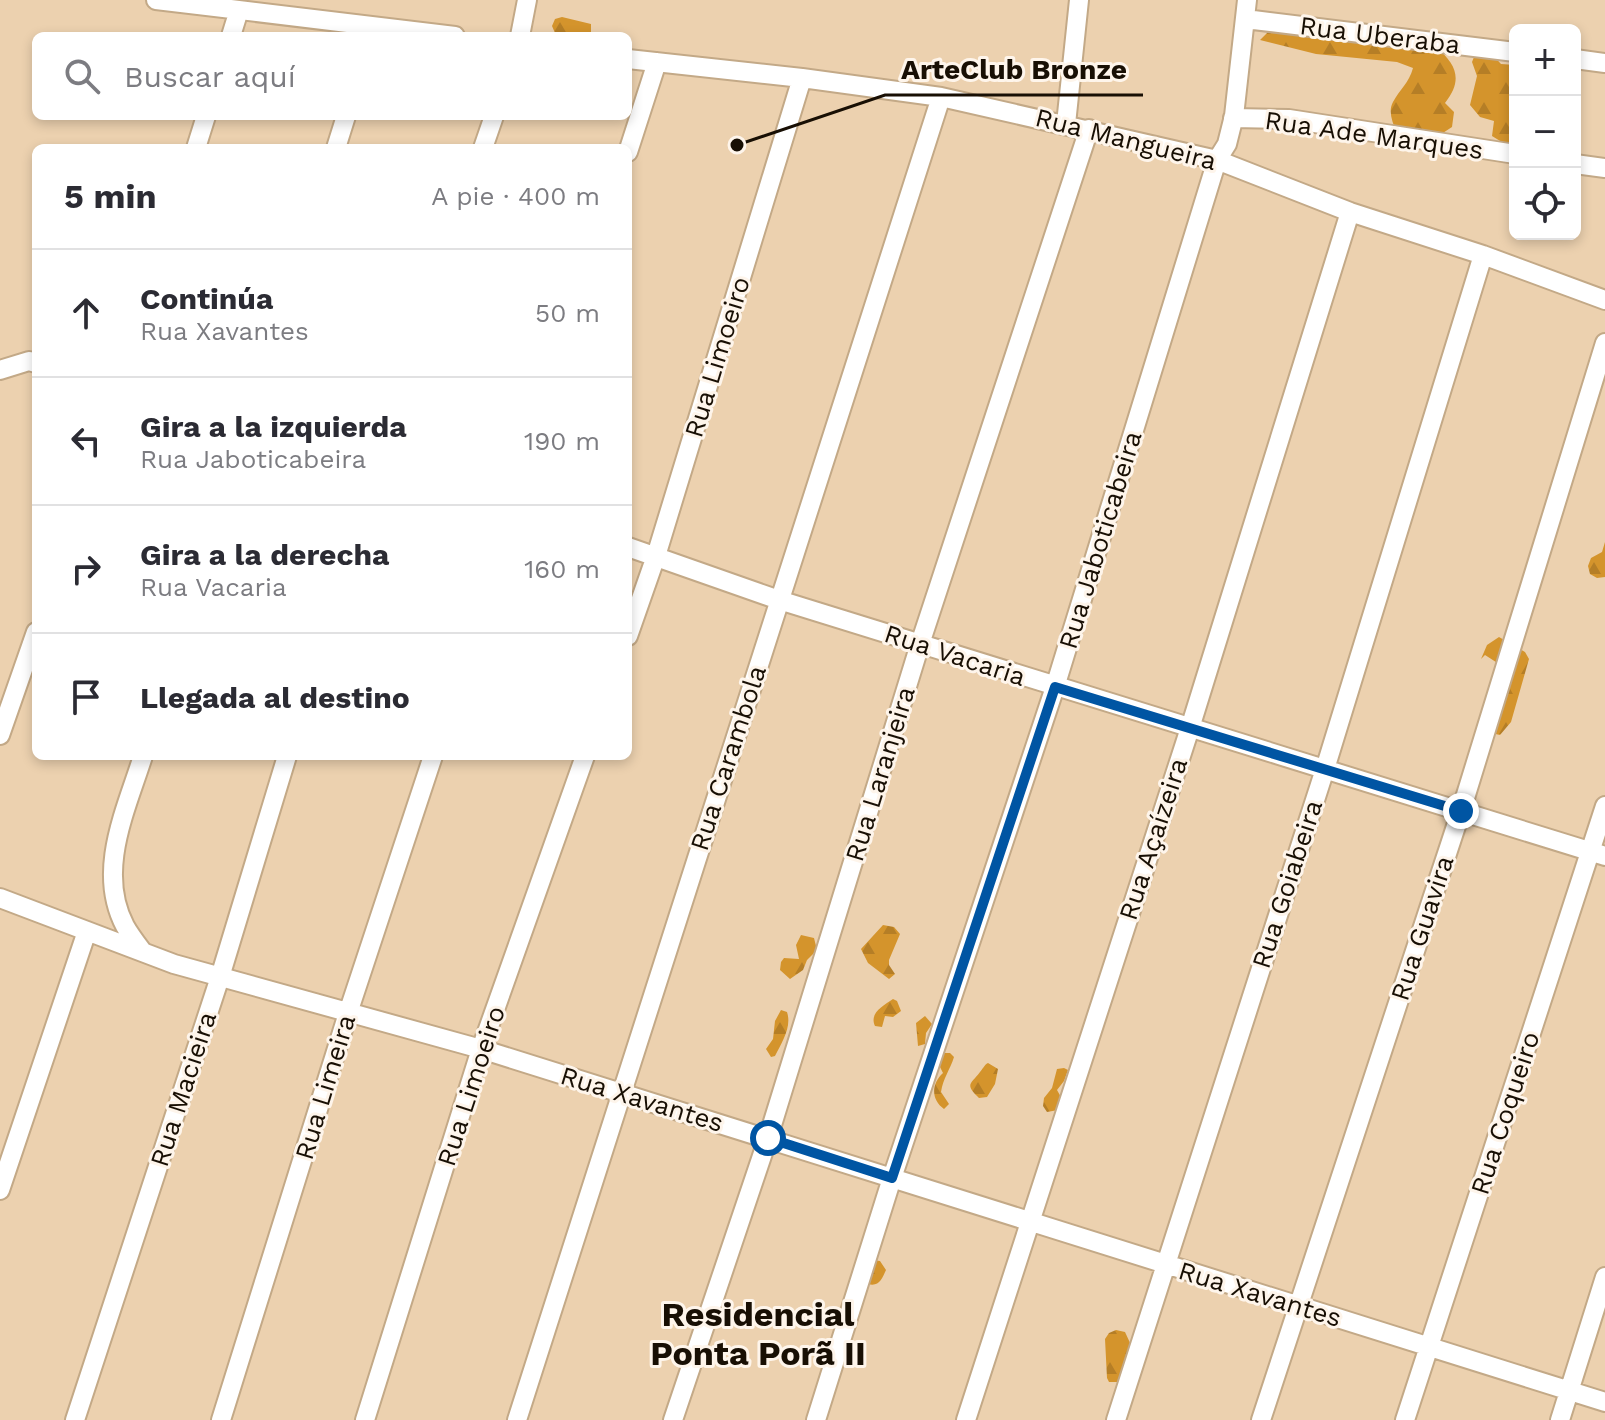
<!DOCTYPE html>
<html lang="es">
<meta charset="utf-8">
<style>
:root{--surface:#fff;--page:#f2f2f3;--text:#2b2b33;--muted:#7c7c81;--line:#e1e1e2}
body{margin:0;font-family:"Work Sans",sans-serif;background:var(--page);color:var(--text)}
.controls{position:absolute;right:24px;top:24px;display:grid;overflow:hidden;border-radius:12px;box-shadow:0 4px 12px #0003}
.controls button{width:72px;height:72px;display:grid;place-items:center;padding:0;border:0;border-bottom:2px solid var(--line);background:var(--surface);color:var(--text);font:40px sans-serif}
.stop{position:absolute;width:24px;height:24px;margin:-18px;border:6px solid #0055a3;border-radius:50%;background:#fff}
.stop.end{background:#0055a3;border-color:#fff;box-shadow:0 2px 8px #0008}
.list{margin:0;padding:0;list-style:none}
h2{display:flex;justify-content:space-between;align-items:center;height:104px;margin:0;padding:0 32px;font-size:34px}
h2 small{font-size:26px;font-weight:400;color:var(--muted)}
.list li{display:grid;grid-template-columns:52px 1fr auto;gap:24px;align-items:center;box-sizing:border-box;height:128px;padding:0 32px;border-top:2px solid var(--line)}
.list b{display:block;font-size:30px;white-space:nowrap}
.list p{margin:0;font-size:26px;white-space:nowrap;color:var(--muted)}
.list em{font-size:26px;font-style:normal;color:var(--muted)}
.icon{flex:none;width:44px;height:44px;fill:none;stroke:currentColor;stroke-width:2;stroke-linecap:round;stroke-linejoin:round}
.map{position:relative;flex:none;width:1605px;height:1420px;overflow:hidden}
.search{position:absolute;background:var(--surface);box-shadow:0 4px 12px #0003;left:32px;top:32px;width:600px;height:88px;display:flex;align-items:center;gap:20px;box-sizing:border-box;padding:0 28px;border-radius:12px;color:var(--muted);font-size:30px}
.panel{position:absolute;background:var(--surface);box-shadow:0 4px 12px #0003;left:32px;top:144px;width:600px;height:616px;border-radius:12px}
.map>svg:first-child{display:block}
</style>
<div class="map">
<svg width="1605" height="1420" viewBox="0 0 1605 1420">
<defs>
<pattern id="forest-firs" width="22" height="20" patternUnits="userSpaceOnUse" patternTransform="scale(2)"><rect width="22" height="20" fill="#d4942c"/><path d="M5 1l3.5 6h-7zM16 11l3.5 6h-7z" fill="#b57e26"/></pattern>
</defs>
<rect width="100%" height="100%" fill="#ecd1af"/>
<path fill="url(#forest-firs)" d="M562,17L591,24V36H566L562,33H555L552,26L555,19Z
M1272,28L1436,47C1457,65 1463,80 1445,103L1454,112L1452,127L1423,146L1407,151C1400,138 1385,116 1393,102C1400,89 1409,83 1413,68L1397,62L1316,54L1260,40Z
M1489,51L1501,64L1515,65V143L1505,144L1492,136L1494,121L1480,117L1470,105L1477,76L1472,62L1476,52Z
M1605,542V577L1597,578L1590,574L1588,566L1591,558L1602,552Z
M1499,637L1525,652L1529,659L1511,722L1500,735L1491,733L1499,664L1485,655L1481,659L1487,645Z
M883,925L894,927L900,934L889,960V965L895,974L889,979L868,963L861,949Z
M801,935L814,938L817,950L807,960L803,970L790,979L780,970L781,962L784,958L799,959L796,945Z
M893,999L897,1001L901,1011L893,1017L885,1016L882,1027L875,1026C869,1013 883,1006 893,999Z
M781,1010L787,1012C792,1027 782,1042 775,1056L771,1057L766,1049L773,1039L775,1021Z
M925,1016L932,1024L926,1033L925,1044L918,1046L916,1023Z
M943,1053H950L954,1057C950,1070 943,1078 941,1092L949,1104L944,1109C931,1100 931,1084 943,1073L938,1063Z
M988,1063L998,1069L995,1084L987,1097L979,1098C964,1084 971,1084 980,1072C983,1069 984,1065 988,1063Z
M1064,1068L1068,1070L1064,1081L1057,1090L1062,1099L1058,1110L1047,1112L1043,1106L1044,1098L1052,1088L1057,1069Z
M873,1260L880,1261L886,1270C882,1279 879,1287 868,1284Z
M1116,1330L1125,1332L1131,1345L1119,1382H1109L1107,1378L1105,1339L1109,1333Z"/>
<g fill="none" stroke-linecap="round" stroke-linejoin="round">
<g stroke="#c3a987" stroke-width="22">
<path id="minor" d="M156,0L455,36
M1245,19L1515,52
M231,36L239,10
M520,36L527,0
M628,59L802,78L941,97L1217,160L1350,212L1483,255L1605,300
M1575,59L1605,63
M1233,118L1289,119L1515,154
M1066,124L1079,0
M196,148L206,116
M336,148L346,116
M483,148L494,116
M628,152L657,62
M1575,164L1605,168
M0,370L29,361L36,363
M628,547L779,600L1605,856
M628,636L656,556L802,78
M0,735L36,632
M0,898L174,964L481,1049L1605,1402
M143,952C137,944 130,935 125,926C96,871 126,810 143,756
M0,1190L87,931
M75,1420L220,977L287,756
M221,1420L349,1010L433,756
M365,1420L481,1049L585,756
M517,1420L941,97
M673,1420L768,1138L920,644L1089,129
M816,1420L892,1178L1055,687L1217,160L1227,144L1234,116L1247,0
M966,1420L1190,728L1350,212
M1116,1420L1325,769L1483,255
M1261,1420L1461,811L1605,343
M1405,1420L1605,806
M1560,1420L1605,1277"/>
</g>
<use href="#minor" stroke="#fff" stroke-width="18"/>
</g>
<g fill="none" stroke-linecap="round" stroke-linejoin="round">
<path stroke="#0055a3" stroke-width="10" d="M768,1138L892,1178L1055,687L1461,811"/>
</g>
<g text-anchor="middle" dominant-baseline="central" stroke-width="6" stroke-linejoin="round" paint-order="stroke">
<g font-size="26" fill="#180f04" stroke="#fef5eb">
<text transform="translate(1380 35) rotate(7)">Rua Uberaba</text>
<text transform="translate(1374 135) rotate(8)">Rua Ade Marques</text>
<text transform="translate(1126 139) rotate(14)">Rua Mangueira</text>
<text transform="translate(717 357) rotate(-73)">Rua Limoeiro</text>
<text transform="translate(1100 540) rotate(-73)">Rua Jaboticabeira</text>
<text transform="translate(955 655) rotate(18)">Rua Vacaria</text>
<text transform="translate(728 758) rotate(-72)">Rua Carambola</text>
<text transform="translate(880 774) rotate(-73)">Rua Laranjeira</text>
<text transform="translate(1153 839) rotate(-72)">Rua Açaízeira</text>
<text transform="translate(1287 884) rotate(-72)">Rua Goiabeira</text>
<text transform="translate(1422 928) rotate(-72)">Rua Guavira</text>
<text transform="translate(471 1086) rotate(-72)">Rua Limoeiro</text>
<text transform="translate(325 1087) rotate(-73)">Rua Limeira</text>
<text transform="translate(183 1089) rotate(-72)">Rua Macieira</text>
<text transform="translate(642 1099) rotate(17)">Rua Xavantes</text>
<text transform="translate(1505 1113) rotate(-72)">Rua Coqueiro</text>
<text transform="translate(1260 1294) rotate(17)">Rua Xavantes</text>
</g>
<g font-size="34" font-weight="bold" fill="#180f04" stroke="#fef5eb">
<text x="758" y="1314">Residencial<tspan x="758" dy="39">Ponta Porã II</tspan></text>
</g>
</g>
<path fill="none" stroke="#180f04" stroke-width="3" d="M737 145L885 95H1143"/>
<circle fill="#180f04" stroke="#fef5eb" stroke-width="3" cx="737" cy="145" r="8"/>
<g font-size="28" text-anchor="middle" font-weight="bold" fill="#180f04" stroke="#fef5eb" stroke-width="6" stroke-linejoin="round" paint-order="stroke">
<text x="1014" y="79">ArteClub Bronze</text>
</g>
</svg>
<div class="controls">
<button>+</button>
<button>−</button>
<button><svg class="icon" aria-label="locate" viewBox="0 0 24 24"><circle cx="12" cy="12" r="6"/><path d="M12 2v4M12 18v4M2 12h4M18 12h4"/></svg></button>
</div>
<div class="stop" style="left:768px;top:1138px"></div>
<div class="stop end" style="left:1461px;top:811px"></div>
<div class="search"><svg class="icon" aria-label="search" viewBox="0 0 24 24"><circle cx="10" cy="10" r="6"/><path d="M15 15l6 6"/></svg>Buscar aquí</div>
<section class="panel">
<h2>5 min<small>A pie · 400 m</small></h2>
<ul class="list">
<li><svg class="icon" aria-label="ahead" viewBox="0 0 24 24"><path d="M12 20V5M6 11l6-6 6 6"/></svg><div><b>Continúa</b><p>Rua Xavantes</p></div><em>50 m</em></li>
<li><svg class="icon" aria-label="left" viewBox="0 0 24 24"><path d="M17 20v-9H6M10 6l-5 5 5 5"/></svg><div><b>Gira a la izquierda</b><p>Rua Jaboticabeira</p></div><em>190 m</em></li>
<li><svg class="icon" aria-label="right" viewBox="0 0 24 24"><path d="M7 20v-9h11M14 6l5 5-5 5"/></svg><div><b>Gira a la derecha</b><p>Rua Vacaria</p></div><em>160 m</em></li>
<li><svg class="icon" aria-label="arrive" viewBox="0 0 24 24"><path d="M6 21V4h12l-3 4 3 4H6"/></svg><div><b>Llegada al destino</b></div></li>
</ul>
</section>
</div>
